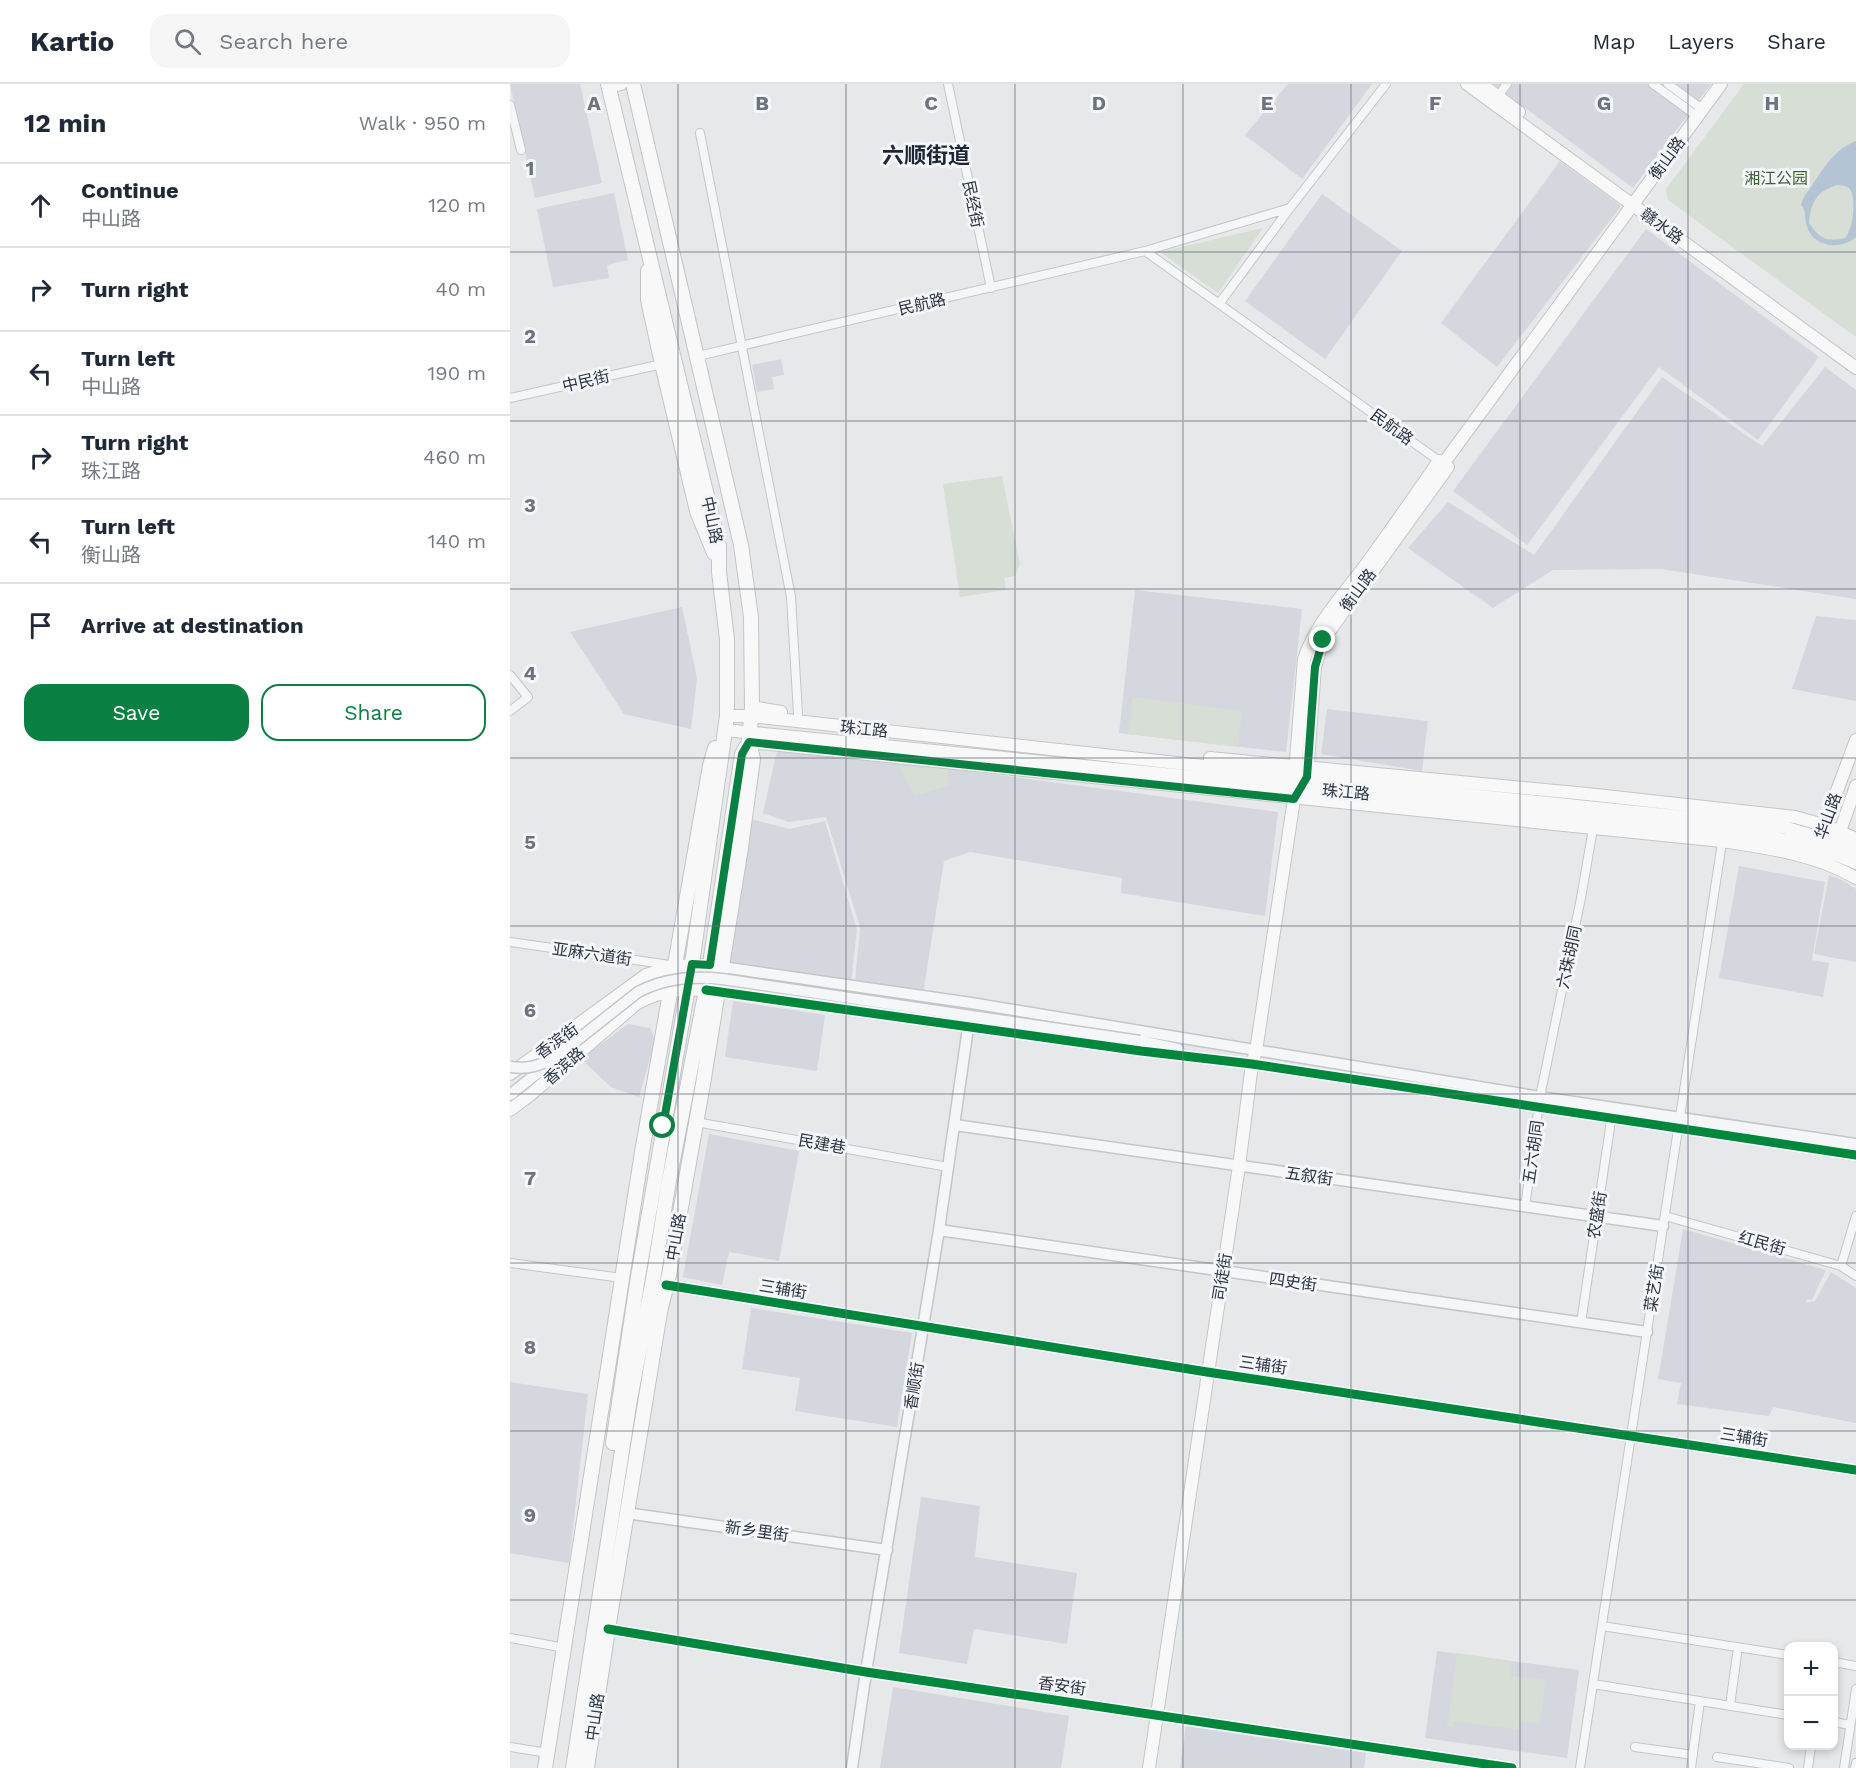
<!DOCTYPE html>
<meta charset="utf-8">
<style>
:root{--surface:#fff;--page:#f6f6f7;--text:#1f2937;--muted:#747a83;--line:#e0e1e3;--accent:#0b8043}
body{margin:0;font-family:"Work Sans","Noto Sans SC",sans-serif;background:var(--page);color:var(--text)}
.controls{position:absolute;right:18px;bottom:18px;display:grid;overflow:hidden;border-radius:12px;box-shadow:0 3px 9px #0003}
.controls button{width:54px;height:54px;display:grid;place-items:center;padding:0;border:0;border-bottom:2px solid var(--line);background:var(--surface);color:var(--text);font:30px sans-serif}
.stop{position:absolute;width:18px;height:18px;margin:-14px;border:4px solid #0b8043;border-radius:50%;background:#fff}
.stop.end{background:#0b8043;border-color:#fff;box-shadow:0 2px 6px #0008}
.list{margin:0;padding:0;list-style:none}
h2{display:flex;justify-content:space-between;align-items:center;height:78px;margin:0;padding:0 24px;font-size:26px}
h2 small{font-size:20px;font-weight:400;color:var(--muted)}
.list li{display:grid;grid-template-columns:39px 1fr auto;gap:18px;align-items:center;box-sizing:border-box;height:84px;padding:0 24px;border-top:2px solid var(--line)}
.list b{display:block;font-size:22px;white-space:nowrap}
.list p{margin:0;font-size:20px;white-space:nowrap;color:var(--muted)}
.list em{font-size:20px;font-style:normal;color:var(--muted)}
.actions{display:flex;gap:12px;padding:18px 24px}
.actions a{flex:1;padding:14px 0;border:2px solid var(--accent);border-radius:18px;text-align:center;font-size:21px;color:var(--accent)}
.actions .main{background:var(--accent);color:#fff}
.icon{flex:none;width:33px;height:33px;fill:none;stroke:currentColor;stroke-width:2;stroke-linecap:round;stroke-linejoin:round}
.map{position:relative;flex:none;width:1346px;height:1684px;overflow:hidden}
header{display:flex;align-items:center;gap:36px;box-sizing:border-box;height:84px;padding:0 30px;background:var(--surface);border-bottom:2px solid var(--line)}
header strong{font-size:28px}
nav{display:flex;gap:33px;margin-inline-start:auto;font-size:21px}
.search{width:420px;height:54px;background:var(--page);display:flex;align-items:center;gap:15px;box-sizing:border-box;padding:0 21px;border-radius:18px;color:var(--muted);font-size:22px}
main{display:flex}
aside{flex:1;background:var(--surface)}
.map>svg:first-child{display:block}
</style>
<header>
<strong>Kartio</strong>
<div class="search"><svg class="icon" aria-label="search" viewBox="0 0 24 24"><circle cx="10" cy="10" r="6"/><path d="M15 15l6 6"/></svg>Search here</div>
<nav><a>Map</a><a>Layers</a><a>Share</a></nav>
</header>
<main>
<aside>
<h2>12 min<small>Walk · 950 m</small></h2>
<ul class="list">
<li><svg class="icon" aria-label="ahead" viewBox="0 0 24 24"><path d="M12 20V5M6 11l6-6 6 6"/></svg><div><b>Continue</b><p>中山路</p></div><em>120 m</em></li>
<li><svg class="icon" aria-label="right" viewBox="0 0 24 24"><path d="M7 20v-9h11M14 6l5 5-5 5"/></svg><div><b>Turn right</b></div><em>40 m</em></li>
<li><svg class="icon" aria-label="left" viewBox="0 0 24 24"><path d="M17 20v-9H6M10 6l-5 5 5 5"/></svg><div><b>Turn left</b><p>中山路</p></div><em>190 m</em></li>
<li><svg class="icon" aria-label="right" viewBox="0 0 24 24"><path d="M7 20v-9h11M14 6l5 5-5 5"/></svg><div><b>Turn right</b><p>珠江路</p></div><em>460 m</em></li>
<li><svg class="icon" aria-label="left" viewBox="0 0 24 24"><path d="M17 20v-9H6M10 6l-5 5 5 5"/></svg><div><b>Turn left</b><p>衡山路</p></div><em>140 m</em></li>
<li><svg class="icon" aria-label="arrive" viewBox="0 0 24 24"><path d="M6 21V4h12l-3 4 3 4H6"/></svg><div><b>Arrive at destination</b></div></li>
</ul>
<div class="actions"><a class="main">Save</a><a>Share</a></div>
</aside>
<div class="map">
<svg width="1346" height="1684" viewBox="0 0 1346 1684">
<rect width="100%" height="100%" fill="#e6e8ea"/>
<path fill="#d4d7dd" d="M0,0H70L92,99L25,114Z
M778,0H862L792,95L735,51Z
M983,0H1201L1123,104Z
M1050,77L1111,122L987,283L931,239Z
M104,109L118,176L97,181L99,194L43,203L27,125Z
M812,110L892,167L815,275L735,217Z
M1136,145L1309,273L1248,356L1149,283L1017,461L943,407Z
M271,275L274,291L262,293L264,305L247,308L242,281Z
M1315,283L1346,306V515L1151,485L1043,486L983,524L898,464L938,418L1024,471L1152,293L1252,362Z
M625,506L792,525L776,668L609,649Z
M172,523L187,594L181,645L114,630L60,548Z
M1306,532L1346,536V617L1282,605Z
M817,625L918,637L912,687L811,670Z
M267,667L443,685L768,728L755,832L611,809L612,794L460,768L434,777L413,910L345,899L350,843L316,733L279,738L253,729Z
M242,735L279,745L315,737L347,846L341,899L219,878Z
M1229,782L1315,798L1302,876L1319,879L1313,913L1209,894Z
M1319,791L1332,796L1346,805V878L1304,870Z
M223,917L315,931L307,987L215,973Z
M118,940L140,944L145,957L129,1013L101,1003L71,975Z
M199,1050L289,1067L269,1177L219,1168L212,1201L173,1193Z
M1173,1145L1316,1186L1302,1216L1297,1215L1296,1219L1305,1217L1321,1188L1346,1204V1339L1263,1323L1259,1332L1167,1320L1171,1299L1148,1295Z
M241,1224L402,1249L387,1343L285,1327L290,1294L232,1285Z
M0,1298L78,1310L59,1479L0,1469Z
M411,1413L470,1422L465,1473L567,1489L557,1560L464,1545L457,1580L389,1569Z
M927,1567L1069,1586L1057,1674L915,1654Z
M383,1603L559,1632L551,1684H370Z
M677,1634L857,1662L854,1684H670Z"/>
<path fill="#d6ded6" d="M1234,0H1346V253L1158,116L1156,105Z
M753,144L708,209L650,168Z
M492,392L510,480L505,492L494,494L496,506L450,513L433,400Z
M622,613L732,627L728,663L618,650Z
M389,682L439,685L438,702L404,712Z
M947,1569L1002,1577L1001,1592L1036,1596L1030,1640L1010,1638L1009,1646L944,1637L943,1644L937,1643Z"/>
<path fill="#b4c4d5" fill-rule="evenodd" d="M1346,57V153C1332,166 1304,164 1297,143C1294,135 1297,127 1291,121C1293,112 1298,108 1303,100C1315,82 1325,65 1346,57ZM1327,101C1332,101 1337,102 1340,105C1346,115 1344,144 1335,154C1316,158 1310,155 1299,139C1301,118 1307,107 1327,101Z"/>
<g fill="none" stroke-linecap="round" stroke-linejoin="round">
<g stroke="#c4c6c8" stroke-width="10">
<path id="minor" d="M438,0L481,204
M1143,0L1187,32
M1158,0L1192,25
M988,12L997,0
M0,21L11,66
M190,49L281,513L288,630
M635,167L780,124
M709,220L780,124L876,0
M188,272L635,167L932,379
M0,314L152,280
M0,591L18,613L0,627
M0,858L160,881
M186,1038L438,1083
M1015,1123L1030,1013L1071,814L1084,739
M1155,1132L1331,1182L1346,1192
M0,1179L112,1194
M1331,1182L1346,1132
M1071,1239L1102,1030
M1092,1542L1278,1571
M0,1554L55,1564
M1324,1578L1346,1582
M1083,1600L1278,1631
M1220,1622L1227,1570
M1324,1638L1340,1641
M0,1663L38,1669
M1125,1663L1183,1671
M1207,1673L1279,1684
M1070,1684L1213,752
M1181,1684L1190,1617
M1298,1684L1301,1662
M1334,1684L1346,1605
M1345,1684L1346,1679"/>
</g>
<g stroke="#c4c6c8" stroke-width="13">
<path id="tertiary" d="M205,882L461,919L1030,1013L1346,1060
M203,907L631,967L742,980L1346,1071
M630,957L668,965
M0,1011L42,977
M445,1041L1153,1142
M429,1146L1137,1248
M156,1201L697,1288L1346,1386
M116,1429L377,1466
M98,1545L356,1588L1002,1684
M342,1684L356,1588L429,1146L459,937"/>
</g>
<g stroke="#c4c6c8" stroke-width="14">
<path id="secondary" d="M957,0L1346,284
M971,0L1009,28
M99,3L111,0
M933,380L1211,0
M242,623L271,628
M217,632H241L911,706L1273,743L1326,758L1346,767
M215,646L1223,747C1266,753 1306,761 1346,779
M239,658L1212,757C1258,764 1305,770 1346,794
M700,674L1077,710L1285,733L1314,741L1346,755
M785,689L794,575C807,537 836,508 860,475C883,443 906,410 929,377
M1312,747L1346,656
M1328,753L1346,702
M0,990L136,891L165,882L200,881
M0,1026L20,1011L126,920C148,907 171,904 196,906
M639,1684L729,1082L742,980L746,967L784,715L797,693L805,583L813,556L938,383"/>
</g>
<g stroke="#c2c5c8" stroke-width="16">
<path id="primary" d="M98,0L209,462V488L217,555V632L182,880L127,1199L103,1359
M138,187V216L152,280L187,427L204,469
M35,1684L132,1068L200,682L205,664
M63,1684L120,1315L144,1190L158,1102L196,906L232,670L239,658L242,623L241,533L231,461L123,0
M77,1684L98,1545L150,1228L159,1191L193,1000L230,770L243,675L239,658"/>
</g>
<use href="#minor" stroke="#f5f6f7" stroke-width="8"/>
<use href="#tertiary" stroke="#f5f6f7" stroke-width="10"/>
<use href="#secondary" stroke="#f8f8f8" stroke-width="12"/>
<use href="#primary" stroke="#f8f8f8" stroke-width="14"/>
<g stroke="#c4c6c8" stroke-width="13" stroke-linecap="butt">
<path id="tertiary-bridge" d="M0,983C18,986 32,981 47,972L128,908C155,894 182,892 212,895L630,957"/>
</g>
<use href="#tertiary-bridge" stroke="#f5f6f7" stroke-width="10"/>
<g stroke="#f4f6f9" stroke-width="13">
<path id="cycleway" d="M196,906L631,967L742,980L1346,1071
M156,1201L697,1288L1346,1386
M98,1545L356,1588L1002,1684"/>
</g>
<use href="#cycleway" stroke="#00873e" stroke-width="9"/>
</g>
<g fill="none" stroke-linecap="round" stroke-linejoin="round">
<path stroke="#0b8043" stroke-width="8" d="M153,1042L182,880L200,881L232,670L239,658L784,715L797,693L805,583L813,556"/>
</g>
<path fill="none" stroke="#6c737f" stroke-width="1.5" stroke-opacity="0.55" d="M168,0V1684M336,0V1684M505,0V1684M673,0V1684M841,0V1684M1010,0V1684M1178,0V1684M0,168H1346M0,337H1346M0,505H1346M0,674H1346M0,842H1346M0,1010H1346M0,1179H1346M0,1347H1346M0,1516H1346"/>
<g text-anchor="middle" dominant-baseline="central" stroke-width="6" stroke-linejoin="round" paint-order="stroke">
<g font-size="16" fill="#2b3445" stroke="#f4f6f9">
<text transform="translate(1157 74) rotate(-54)">衡山路</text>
<text transform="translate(463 120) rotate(78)">民经街</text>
<text transform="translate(1152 142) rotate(36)">赣水路</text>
<text transform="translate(412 220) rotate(-13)">民航路</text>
<text transform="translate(76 297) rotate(-13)">中民街</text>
<text transform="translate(882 343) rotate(36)">民航路</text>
<text transform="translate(202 436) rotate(78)">中山路</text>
<text transform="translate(848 506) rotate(-54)">衡山路</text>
<text transform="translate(354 645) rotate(6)">珠江路</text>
<text transform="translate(836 708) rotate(5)">珠江路</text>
<text transform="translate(1318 732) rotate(-70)">华山路</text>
<text transform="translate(82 870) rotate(8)">亚麻六道街</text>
<text transform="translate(1059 873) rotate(-78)">六珠胡同</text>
<text transform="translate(47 957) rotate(-36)">香滨街</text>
<text transform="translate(54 982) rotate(-41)">香滨路</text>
<text transform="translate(312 1060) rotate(10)">民建巷</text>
<text transform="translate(1023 1068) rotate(-82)">五六胡同</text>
<text transform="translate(799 1092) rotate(8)">五叙街</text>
<text transform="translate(1087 1131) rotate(-81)">农盛街</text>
<text transform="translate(166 1153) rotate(-80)">中山路</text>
<text transform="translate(1252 1159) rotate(16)">红民街</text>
<text transform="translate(712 1193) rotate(-81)">司徒街</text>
<text transform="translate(783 1198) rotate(8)">四史街</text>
<text transform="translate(1144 1204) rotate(-81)">菜艺街</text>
<text transform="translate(273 1205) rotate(9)">三辅街</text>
<text transform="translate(753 1281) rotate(8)">三辅街</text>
<text transform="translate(404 1302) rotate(-81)">香顺街</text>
<text transform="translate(1234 1353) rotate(9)">三辅街</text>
<text transform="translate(247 1447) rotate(8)">新乡里街</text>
<text transform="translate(552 1602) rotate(8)">香安街</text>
<text transform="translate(85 1633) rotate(-82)">中山路</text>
</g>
<g font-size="16" fill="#3f6138" stroke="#f4f6f9">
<text x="1266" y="94">湘江公园</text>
</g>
<g font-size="22" font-weight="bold" fill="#1d2536" stroke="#f4f6f9">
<text x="416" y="71">六顺街道</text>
</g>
</g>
<g font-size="20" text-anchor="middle" font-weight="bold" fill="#6c737f" stroke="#f4f6f9" stroke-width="6" stroke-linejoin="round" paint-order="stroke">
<text x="84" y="26">A</text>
<text x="252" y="26">B</text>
<text x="421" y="26">C</text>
<text x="589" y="26">D</text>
<text x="757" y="26">E</text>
<text x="925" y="26">F</text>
<text x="1094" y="26">G</text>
<text x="1262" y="26">H</text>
<text x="20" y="91">1</text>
<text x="20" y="259">2</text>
<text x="20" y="428">3</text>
<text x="20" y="596">4</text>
<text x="20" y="765">5</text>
<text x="20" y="933">6</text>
<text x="20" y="1101">7</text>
<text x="20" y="1270">8</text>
<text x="20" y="1438">9</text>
</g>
</svg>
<div class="controls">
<button>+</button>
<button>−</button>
</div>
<div class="stop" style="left:153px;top:1042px"></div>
<div class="stop end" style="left:813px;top:556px"></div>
</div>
</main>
